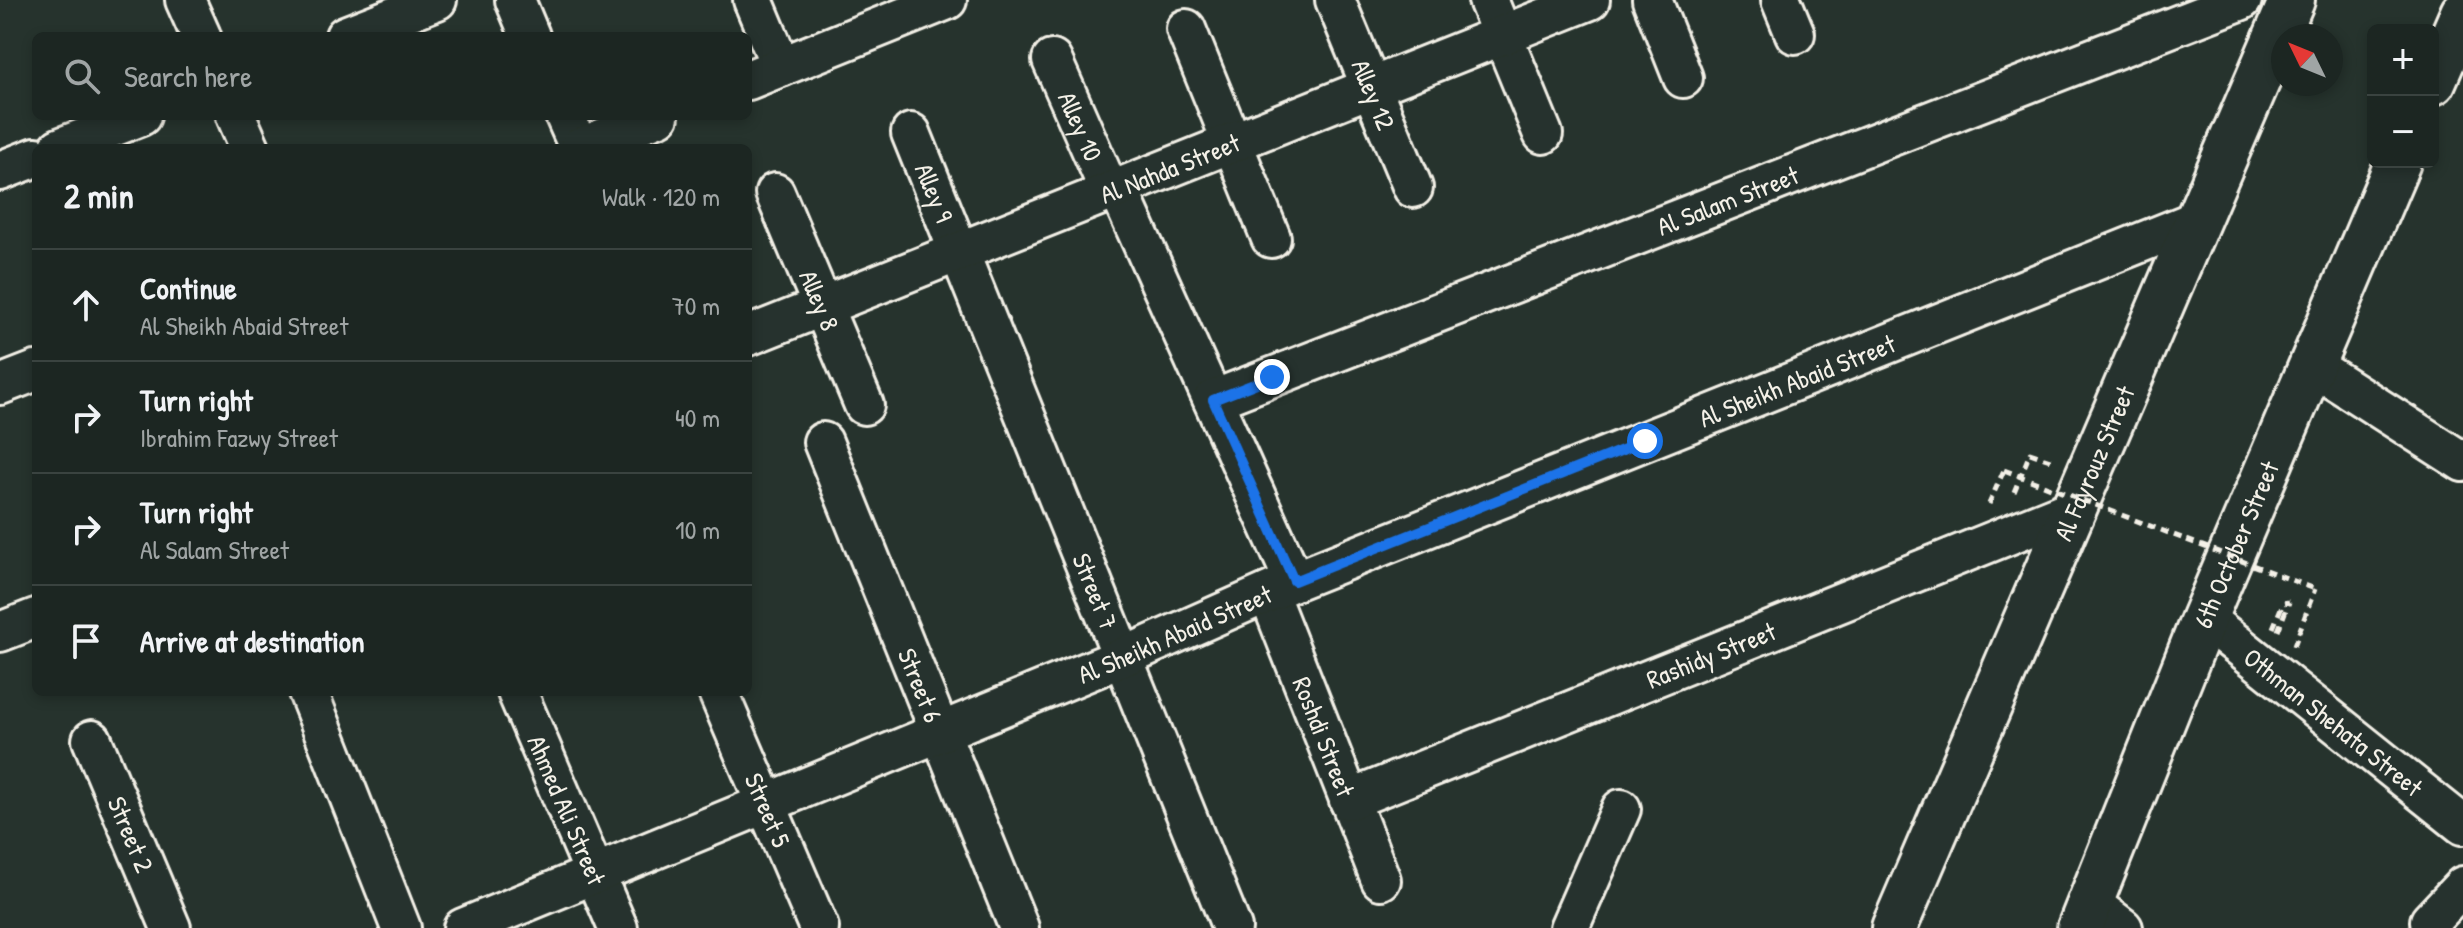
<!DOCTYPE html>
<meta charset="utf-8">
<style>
:root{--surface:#1c2622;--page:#29322f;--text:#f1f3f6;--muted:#a0a5a5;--line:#3a4340}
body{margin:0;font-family:"Patrick Hand",sans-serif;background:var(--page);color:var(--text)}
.controls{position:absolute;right:24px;top:24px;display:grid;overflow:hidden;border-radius:12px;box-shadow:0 4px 12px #0003}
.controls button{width:72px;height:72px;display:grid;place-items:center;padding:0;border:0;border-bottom:2px solid var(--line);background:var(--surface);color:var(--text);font:40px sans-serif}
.compass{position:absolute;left:2271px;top:24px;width:72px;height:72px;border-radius:50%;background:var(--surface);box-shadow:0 4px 12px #0003;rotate:313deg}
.stop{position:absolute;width:24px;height:24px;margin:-18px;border:6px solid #1a73e8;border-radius:50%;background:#fff}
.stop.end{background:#1a73e8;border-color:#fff;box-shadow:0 2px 8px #0008}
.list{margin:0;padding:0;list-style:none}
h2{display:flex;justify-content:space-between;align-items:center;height:104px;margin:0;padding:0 32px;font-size:34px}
h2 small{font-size:26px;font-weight:400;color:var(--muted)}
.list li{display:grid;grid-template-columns:52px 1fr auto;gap:24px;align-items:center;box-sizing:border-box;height:112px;padding:0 32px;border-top:2px solid var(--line)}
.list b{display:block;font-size:30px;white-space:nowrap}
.list p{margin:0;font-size:26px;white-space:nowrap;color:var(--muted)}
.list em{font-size:26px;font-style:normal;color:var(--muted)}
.icon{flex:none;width:44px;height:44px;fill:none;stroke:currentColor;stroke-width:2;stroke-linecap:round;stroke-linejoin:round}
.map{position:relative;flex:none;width:2463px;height:928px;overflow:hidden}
.search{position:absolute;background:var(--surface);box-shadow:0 4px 12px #0003;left:32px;top:32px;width:720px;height:88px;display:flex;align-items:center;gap:20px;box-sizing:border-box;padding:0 28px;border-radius:12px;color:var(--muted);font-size:30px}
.panel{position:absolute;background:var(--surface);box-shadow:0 4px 12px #0003;left:32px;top:144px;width:720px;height:552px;border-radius:12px}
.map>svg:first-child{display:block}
</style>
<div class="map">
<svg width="2463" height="928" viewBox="0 0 2463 928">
<rect width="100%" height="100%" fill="#26332d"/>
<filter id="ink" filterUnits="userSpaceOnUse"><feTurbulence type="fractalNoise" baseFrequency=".0125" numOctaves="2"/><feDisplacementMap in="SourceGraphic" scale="16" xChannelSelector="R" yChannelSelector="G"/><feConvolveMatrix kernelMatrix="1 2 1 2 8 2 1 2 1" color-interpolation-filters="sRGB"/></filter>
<g filter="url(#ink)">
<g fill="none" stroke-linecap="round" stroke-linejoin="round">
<g stroke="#f4f1e8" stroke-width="44">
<g id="minor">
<path d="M185,0L201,36"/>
<path d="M515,0L530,36"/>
<path d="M753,0L781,67"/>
<path id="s1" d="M1335,0L1413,188"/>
<path d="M1488,0L1543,134"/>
<path d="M1652,0L1683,78"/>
<path d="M1781,0L1795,34"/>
<path d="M1186,29L1271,238"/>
<path d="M345,36L437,0"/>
<path id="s2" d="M1052,60L1110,192"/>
<path d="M748,80L947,0"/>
<path d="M236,116L250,148"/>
<path d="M565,116L579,148"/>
<path id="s3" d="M911,133L1232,928"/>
<path d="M59,148L141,116"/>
<path d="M579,148L659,116"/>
<path d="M0,171L36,157"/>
<path d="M1118,189L1294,581"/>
<path id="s4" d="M775,193L864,405"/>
<path id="s5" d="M748,336L1590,0"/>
<path d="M2310,364L2463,462"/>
<path d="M0,385L36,371"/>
<path id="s6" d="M1213,400L2242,0"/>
<path id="s7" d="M823,442L1019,928"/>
<path id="s8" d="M1268,593L1381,880"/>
<path id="s9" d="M2204,618L2463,825"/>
<path d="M0,632L36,618"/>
<path d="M308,692L401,928"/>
<path id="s10" d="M517,692L618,928"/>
<path id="s11" d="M718,692L819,928"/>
<path id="s12" d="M92,740L171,928"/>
<path id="s13" d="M1349,800L2073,509"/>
<path d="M2090,903L2123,928"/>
<path d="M2430,921L2463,886"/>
<path id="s14" d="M463,928L1123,657L1294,581L2200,219"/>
<path d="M1569,928L1621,809"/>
</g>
</g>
<g stroke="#f4f1e8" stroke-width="50">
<g id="secondary">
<path d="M2433,82L2463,13"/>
<path id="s15" d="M1894,928L2292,0"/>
<path id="s16" d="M2080,928L2204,618L2398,162"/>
</g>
</g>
<path stroke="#f4f1e8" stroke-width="5" stroke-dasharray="8 6" stroke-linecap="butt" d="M2014,492L2030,453L2053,461
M1989,504L2004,470
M2273,628L2283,603L2289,602
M2278,631L2289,602
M2294,646L2315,589"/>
<use href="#minor" stroke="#26332d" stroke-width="38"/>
<use href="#secondary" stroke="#26332d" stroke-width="44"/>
<path stroke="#f4f1e8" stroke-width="5" stroke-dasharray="8 6" stroke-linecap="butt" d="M2004,470L2315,589"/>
</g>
</g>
<g fill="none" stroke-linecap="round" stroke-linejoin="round" filter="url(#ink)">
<path stroke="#1a73e8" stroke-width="10" d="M1272,377L1213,400L1294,581L1645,441"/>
</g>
<g text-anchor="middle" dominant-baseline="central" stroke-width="6" stroke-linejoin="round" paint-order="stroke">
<g font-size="26" fill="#f4f1e8" stroke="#26332d">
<text stroke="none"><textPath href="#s1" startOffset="102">Alley 12</textPath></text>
<text stroke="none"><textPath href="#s2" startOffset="72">Alley 10</textPath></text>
<text stroke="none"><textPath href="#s5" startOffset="454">Al Nahda Street</textPath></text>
<text stroke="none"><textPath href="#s3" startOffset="64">Alley 9</textPath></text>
<text stroke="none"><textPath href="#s6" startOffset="552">Al Salam Street</textPath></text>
<text stroke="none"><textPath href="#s4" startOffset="116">Alley 8</textPath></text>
<text stroke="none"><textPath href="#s14" startOffset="1442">Al Sheikh Abaid Street</textPath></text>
<text stroke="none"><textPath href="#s15" startOffset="506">Al Fayrouz Street</textPath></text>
<text stroke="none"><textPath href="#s16" startOffset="414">6th October Street</textPath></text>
<text stroke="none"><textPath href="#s3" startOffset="494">Street 7</textPath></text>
<text stroke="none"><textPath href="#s14" startOffset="770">Al Sheikh Abaid Street</textPath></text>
<text stroke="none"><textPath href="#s13" startOffset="390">Rashidy Street</textPath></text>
<text stroke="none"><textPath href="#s7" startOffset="262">Street 6</textPath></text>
<text stroke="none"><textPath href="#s9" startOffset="166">Othman Shehata Street</textPath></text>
<text stroke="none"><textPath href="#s8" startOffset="154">Roshdi Street</textPath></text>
<text stroke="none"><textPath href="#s10" startOffset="128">Ahmed Ali Street</textPath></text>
<text stroke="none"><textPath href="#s11" startOffset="128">Street 5</textPath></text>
<text stroke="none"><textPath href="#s12" startOffset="102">Street 2</textPath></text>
</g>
</g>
</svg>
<div class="controls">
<button>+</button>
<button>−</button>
</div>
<svg class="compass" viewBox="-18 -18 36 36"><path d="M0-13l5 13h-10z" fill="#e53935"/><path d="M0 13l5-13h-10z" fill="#a0a5a5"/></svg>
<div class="stop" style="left:1645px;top:441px"></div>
<div class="stop end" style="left:1272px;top:377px"></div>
<div class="search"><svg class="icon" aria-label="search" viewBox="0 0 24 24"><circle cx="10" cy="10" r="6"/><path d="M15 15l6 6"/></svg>Search here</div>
<section class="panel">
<h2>2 min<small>Walk · 120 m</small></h2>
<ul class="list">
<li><svg class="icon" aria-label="ahead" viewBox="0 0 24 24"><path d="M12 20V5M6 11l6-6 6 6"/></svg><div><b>Continue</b><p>Al Sheikh Abaid Street</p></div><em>70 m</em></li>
<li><svg class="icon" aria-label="right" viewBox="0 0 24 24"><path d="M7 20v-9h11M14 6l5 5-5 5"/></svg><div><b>Turn right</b><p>Ibrahim Fazwy Street</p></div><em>40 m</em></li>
<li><svg class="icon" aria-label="right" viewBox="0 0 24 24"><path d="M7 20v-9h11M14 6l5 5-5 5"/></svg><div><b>Turn right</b><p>Al Salam Street</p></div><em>10 m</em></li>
<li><svg class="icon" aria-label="arrive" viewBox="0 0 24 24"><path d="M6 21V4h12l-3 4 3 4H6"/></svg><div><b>Arrive at destination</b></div></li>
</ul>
</section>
</div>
